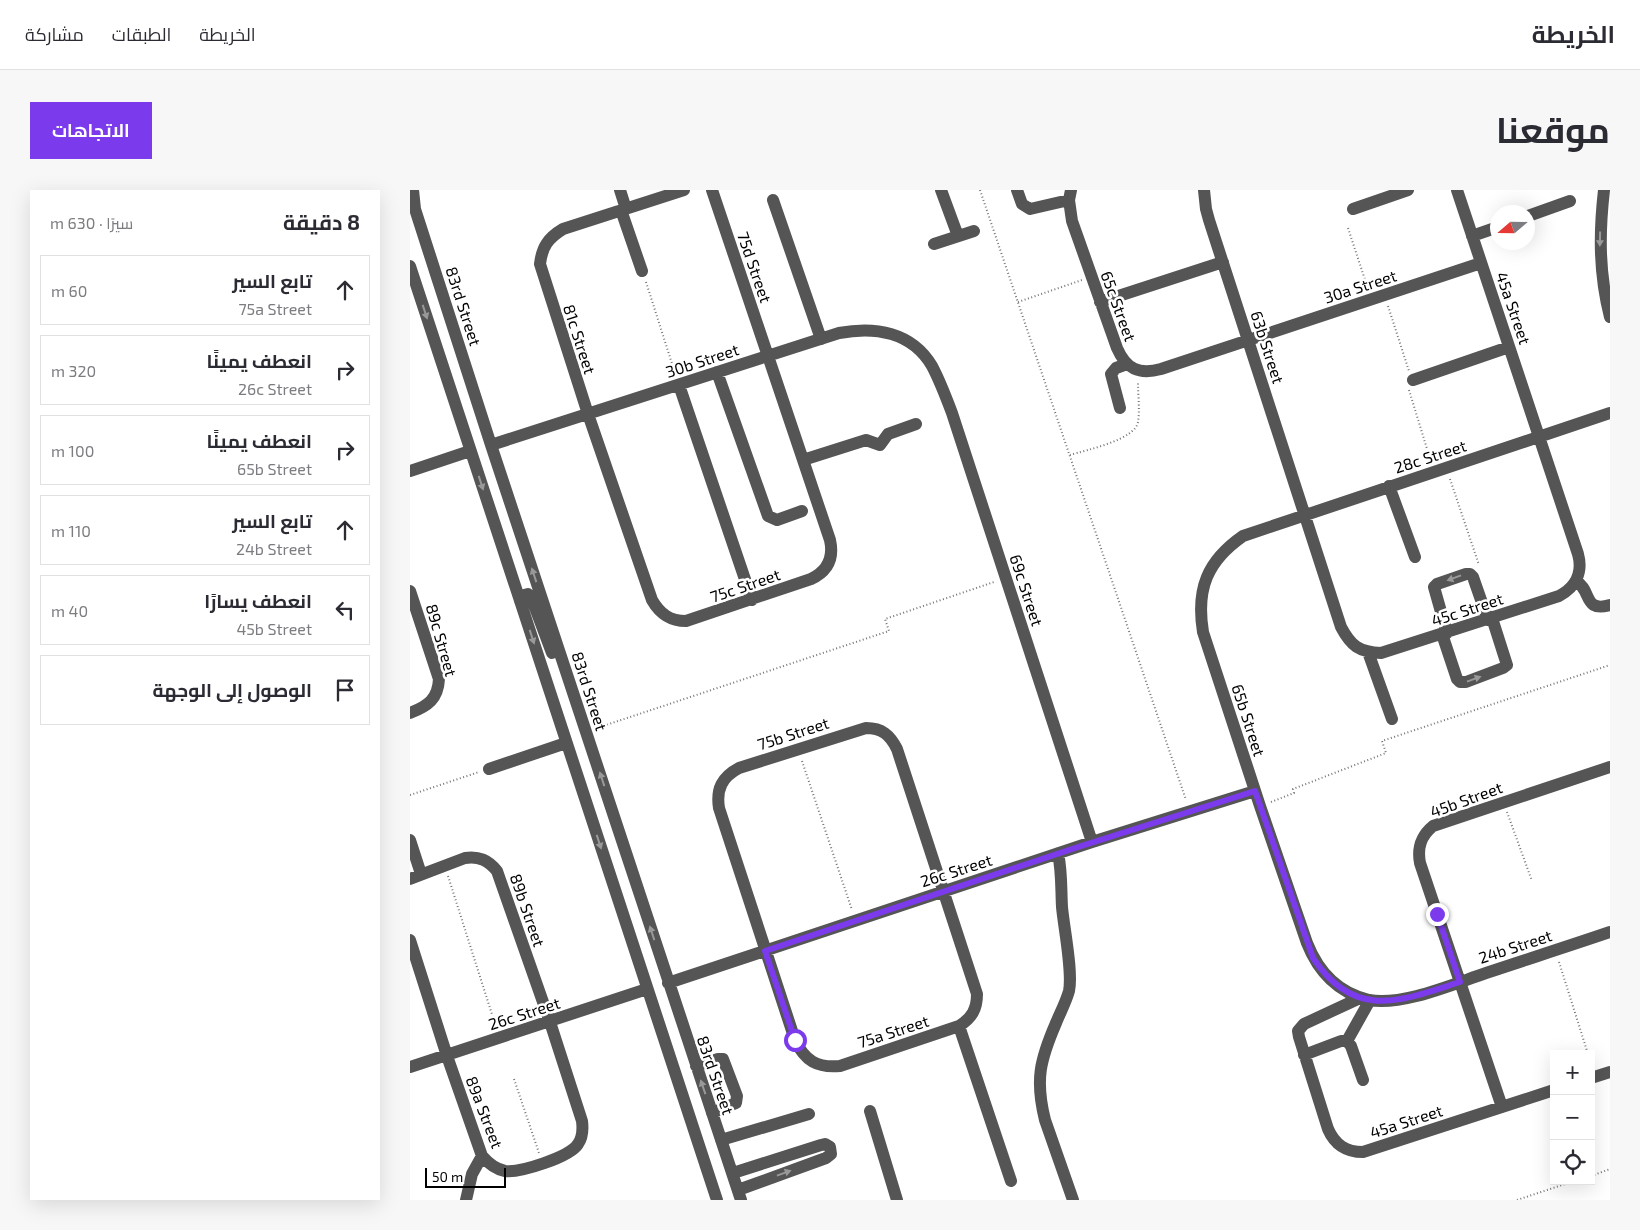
<!DOCTYPE html>
<html lang="ar">
<meta charset="utf-8">
<style>
:root{--surface:#fff;--page:#f7f7f7;--text:#2b2b33;--muted:#7c7c81;--line:#e1e1e2;--accent:#7c3aed}
body{margin:0;font-family:"Exo 2",Cairo,sans-serif;background:var(--page);color:var(--text);direction:rtl}
.controls{position:absolute;right:15px;bottom:15px;display:grid;overflow:hidden;border-radius:0px;box-shadow:0 5px 20px #0002}
.controls button{width:45px;height:45px;display:grid;place-items:center;padding:0;border:0;border-bottom:1px solid var(--line);background:var(--surface);color:var(--text);font:25px sans-serif}
.compass{position:absolute;left:1080px;top:15px;width:45px;height:45px;border-radius:50%;background:var(--surface);box-shadow:0 5px 20px #0002;rotate:250deg}
.scale{position:absolute;left:15px;bottom:12px;width:81px;box-sizing:border-box;padding-left:5px;border:2px solid #000;border-top:0;font-size:14px;line-height:18px;white-space:nowrap;color:#000;-webkit-text-stroke:4px #fff;paint-order:stroke}
.stop{position:absolute;width:15px;height:15px;margin:-11px;border:4px solid #7c3aed;border-radius:50%;background:#fff}
.stop.end{background:#7c3aed;border-color:#fff;box-shadow:0 1px 5px #0008}
.list{margin:0;padding:0;list-style:none}
h2{display:flex;justify-content:space-between;align-items:center;height:65px;margin:0;padding:0 20px;font-size:21px}
h2 small{font-size:16px;font-weight:400;color:var(--muted)}
.list li{display:grid;grid-template-columns:32px 1fr auto;gap:15px;align-items:center;box-sizing:border-box;height:70px;margin:0 10px 10px;padding:0 10px;border:1px solid var(--line);border-radius:0px}
.list b{display:block;font-size:19px;white-space:nowrap}
.list p{margin:0;font-size:16px;white-space:nowrap;color:var(--muted)}
.list em{font-size:16px;font-style:normal;color:var(--muted)}
.icon{flex:none;width:28px;height:28px;fill:none;stroke:currentColor;stroke-width:2;stroke-linecap:round;stroke-linejoin:round}
.map{position:relative;flex:none;width:1200px;height:1010px;overflow:hidden;direction:ltr;border-radius:0px}
header{display:flex;align-items:center;gap:30px;box-sizing:border-box;height:70px;padding:0 25px;background:var(--surface);border-bottom:1px solid var(--line)}
header strong{font-size:24px}
nav{display:flex;gap:28px;margin-inline-start:auto;font-size:18px}
.intro{display:flex;align-items:center;justify-content:space-between;box-sizing:border-box;height:120px;padding:0 30px}
h1{margin:0;font-size:35px}
.button{padding:12px 22px;border-radius:0px;background:var(--accent);color:#fff;font-size:18px;font-weight:700}
main{display:flex;gap:30px;padding:0 30px}
aside{flex:1;background:var(--surface);border-radius:0px;box-shadow:0 5px 20px #0002}
.map>svg:first-child{display:block}
</style>
<header>
<strong>الخريطة</strong>
<nav><a>الخريطة</a><a>الطبقات</a><a>مشاركة</a></nav>
</header>
<div class="intro"><h1>موقعنا</h1><a class="button">الاتجاهات</a></div>
<main>
<div class="map">
<svg width="1200" height="1010" viewBox="0 0 1200 1010">
<rect width="100%" height="100%" fill="#fff"/>
<g fill="none" stroke-linecap="round" stroke-linejoin="round">
<path stroke="#777" stroke-width="2" stroke-dasharray="1 2.5" stroke-linecap="butt" d="M570,0L776,610
M938,38L958,99
M236,92L265,183
M608,112L672,90
M978,116L999,181
M999,200L1021,272
M660,265C676,260 725,250 728,232C730,220 728,205 728,193
M1040,289L1069,375
M187,538L479,441L475,429L584,392
M392,571L442,720
M0,605L69,582
M861,612L884,603L883,599L976,563L972,551L1200,475
M1097,622L1122,691
M38,686L86,837
M1149,772L1178,864
M104,889L129,963
M1181,986L1200,979
M1107,1010L1164,991"/>
<path stroke="#555" stroke-width="12" d="M3,0L5,19L81,255L331,1010
M210,0L216,19
M274,0L153,39C138,48 132,57 130,74L178,224L242,410C250,424 260,431 276,431L401,389C418,381 424,368 420,350L302,0
M531,0L548,46
M607,0L612,14L620,19L659,10
M661,0L659,10L662,31L707,158C716,179 729,185 751,179L1071,73
M794,0L796,19L799,30L931,437C941,456 949,462 971,463L1149,406C1166,397 1173,382 1168,364L1047,0
M1194,0C1189,44 1189,84 1200,127
M363,10L411,149
M943,19L998,0
M211,20L232,81
M1118,26L1160,11
M1062,46L1088,37
M524,54L564,41
M0,76L307,1010
M690,112L813,72
M307,182L358,326L367,330L392,321
M1003,190L1099,157
M269,195L342,410
M710,218L701,184L706,178L717,174
M1200,223L833,346C797,371 786,399 793,442L850,616L897,753C908,781 928,803 959,810C993,816 1043,794 1076,783C1118,769 1159,756 1200,742
M81,255L429,143C465,136 502,142 522,176C530,191 536,207 542,223L682,652
M393,270L456,250L470,255L478,244L506,234
M0,281L60,261
M979,296L1005,367
M1166,391C1182,400 1173,423 1200,415
M0,401L29,489C28,509 18,516 0,523
M110,411L114,405L118,404L121,407L142,463
M1037,443L1024,397L1027,394L1056,384H1060L1063,387L1078,430
M1032,444L1047,489L1050,492H1056L1093,478L1097,475L1082,428
M958,462L982,529
M456,538C472,538 480,545 487,559L567,804C567,819 562,828 549,836L430,876C407,878 395,871 385,850L309,618C306,599 312,587 329,578Z
M79,579L156,553
M0,650L11,684
M648,663C652,682 651,699 652,717C654,739 663,782 659,801C656,812 650,823 646,833C630,870 625,890 635,930L663,1010
M0,689L55,668C69,666 78,670 87,681L140,832L172,931C173,939 173,947 168,954C160,967 110,983 95,981C85,979 78,973 72,966L37,866L0,750
M258,793L682,652L845,601
M950,808L894,834L888,841L889,847L918,939C925,955 936,962 953,962L1144,900
M549,836L601,991
M937,851L960,810
M894,865L931,851H937L941,856L953,890
M286,876L308,869H313L327,906L326,913L302,923
M0,877L237,799
M1181,888L1200,882
M1092,917L1010,673C1007,657 1011,646 1023,636L1200,577
M460,921L487,1010
M311,950L399,924
M323,983L411,955L415,954L420,957L421,964L416,968L328,1000
M56,1010L62,984L72,966"/>
</g>
<defs><path id="oneway-solid" d="M-6-.8H1V-3.2L6.5 0L1 3.2V.8H-6Z" transform="scale(1.25)"/></defs>
<g fill="#999">
<use href="#oneway-solid" transform="translate(1190 49) rotate(91)"/>
<use href="#oneway-solid" transform="translate(15 122) rotate(72)"/>
<use href="#oneway-solid" transform="translate(71 293) rotate(72)"/>
<use href="#oneway-solid" transform="translate(124 385) rotate(-108)"/>
<use href="#oneway-solid" transform="translate(1044 388) rotate(160)"/>
<use href="#oneway-solid" transform="translate(122 447) rotate(72)"/>
<use href="#oneway-solid" transform="translate(1064 489) rotate(-20)"/>
<use href="#oneway-solid" transform="translate(192 589) rotate(-108)"/>
<use href="#oneway-solid" transform="translate(189 652) rotate(72)"/>
<use href="#oneway-solid" transform="translate(242 743) rotate(-108)"/>
<use href="#oneway-solid" transform="translate(293 897) rotate(-109)"/>
<use href="#oneway-solid" transform="translate(374 983) rotate(-20)"/>
</g>
<g fill="none" stroke-linecap="round" stroke-linejoin="round">
<path stroke="#7c3aed" stroke-width="6" d="M385,850L355,761L665,658L845,601L903,768C945,831 990,811 1050,792L1027,724"/>
</g>
<g text-anchor="middle" dominant-baseline="central" stroke-width="5" stroke-linejoin="round" paint-order="stroke">
<g font-size="16" fill="#000" stroke="#fff">
<text transform="translate(345 77) rotate(71)">75d Street</text>
<text transform="translate(950 96) rotate(-18)">30a Street</text>
<text transform="translate(54 116) rotate(72)">83rd Street</text>
<text transform="translate(709 116) rotate(70)">65c Street</text>
<text transform="translate(1104 118) rotate(71)">45a Street</text>
<text transform="translate(170 149) rotate(72)">81c Street</text>
<text transform="translate(858 157) rotate(72)">63b Street</text>
<text transform="translate(292 170) rotate(-18)">30b Street</text>
<text transform="translate(1020 266) rotate(-18)">28c Street</text>
<text transform="translate(335 395) rotate(-19)">75c Street</text>
<text transform="translate(617 400) rotate(72)">69c Street</text>
<text transform="translate(1057 419) rotate(-18)">45c Street</text>
<text transform="translate(32 450) rotate(74)">89c Street</text>
<text transform="translate(180 501) rotate(72)">83rd Street</text>
<text transform="translate(839 530) rotate(72)">65b Street</text>
<text transform="translate(383 543) rotate(-18)">75b Street</text>
<text transform="translate(1056 609) rotate(-20)">45b Street</text>
<text transform="translate(546 680) rotate(-18)">26c Street</text>
<text transform="translate(118 720) rotate(71)">89b Street</text>
<text transform="translate(1105 756) rotate(-18)">24b Street</text>
<text transform="translate(114 823) rotate(-18)">26c Street</text>
<text transform="translate(483 841) rotate(-18)">75a Street</text>
<text transform="translate(306 885) rotate(71)">83rd Street</text>
<text transform="translate(75 922) rotate(69)">89a Street</text>
<text transform="translate(996 931) rotate(-18)">45a Street</text>
</g>
</g>
</svg>
<div class="controls">
<button>+</button>
<button>−</button>
<button><svg class="icon" aria-label="locate" viewBox="0 0 24 24"><circle cx="12" cy="12" r="6"/><path d="M12 2v4M12 18v4M2 12h4M18 12h4"/></svg></button>
</div>
<svg class="compass" viewBox="-18 -18 36 36"><path d="M0-13l5 13h-10z" fill="#e53935"/><path d="M0 13l5-13h-10z" fill="#7c7c81"/></svg>
<div class="scale">50 m</div>
<div class="stop" style="left:385px;top:850px"></div>
<div class="stop end" style="left:1027px;top:724px"></div>
</div>
<aside>
<h2>8 دقيقة<small>سيرًا · 630 m</small></h2>
<ul class="list">
<li><svg class="icon" aria-label="ahead" viewBox="0 0 24 24"><path d="M12 20V5M6 11l6-6 6 6"/></svg><div><b>تابع السير</b><p>75a Street</p></div><em>60 m</em></li>
<li><svg class="icon" aria-label="right" viewBox="0 0 24 24"><path d="M7 20v-9h11M14 6l5 5-5 5"/></svg><div><b>انعطف يمينًا</b><p>26c Street</p></div><em>320 m</em></li>
<li><svg class="icon" aria-label="right" viewBox="0 0 24 24"><path d="M7 20v-9h11M14 6l5 5-5 5"/></svg><div><b>انعطف يمينًا</b><p>65b Street</p></div><em>100 m</em></li>
<li><svg class="icon" aria-label="ahead" viewBox="0 0 24 24"><path d="M12 20V5M6 11l6-6 6 6"/></svg><div><b>تابع السير</b><p>24b Street</p></div><em>110 m</em></li>
<li><svg class="icon" aria-label="left" viewBox="0 0 24 24"><path d="M17 20v-9H6M10 6l-5 5 5 5"/></svg><div><b>انعطف يسارًا</b><p>45b Street</p></div><em>40 m</em></li>
<li><svg class="icon" aria-label="arrive" viewBox="0 0 24 24"><path d="M6 21V4h12l-3 4 3 4H6"/></svg><div><b>الوصول إلى الوجهة</b></div></li>
</ul>
</aside>
</main>
